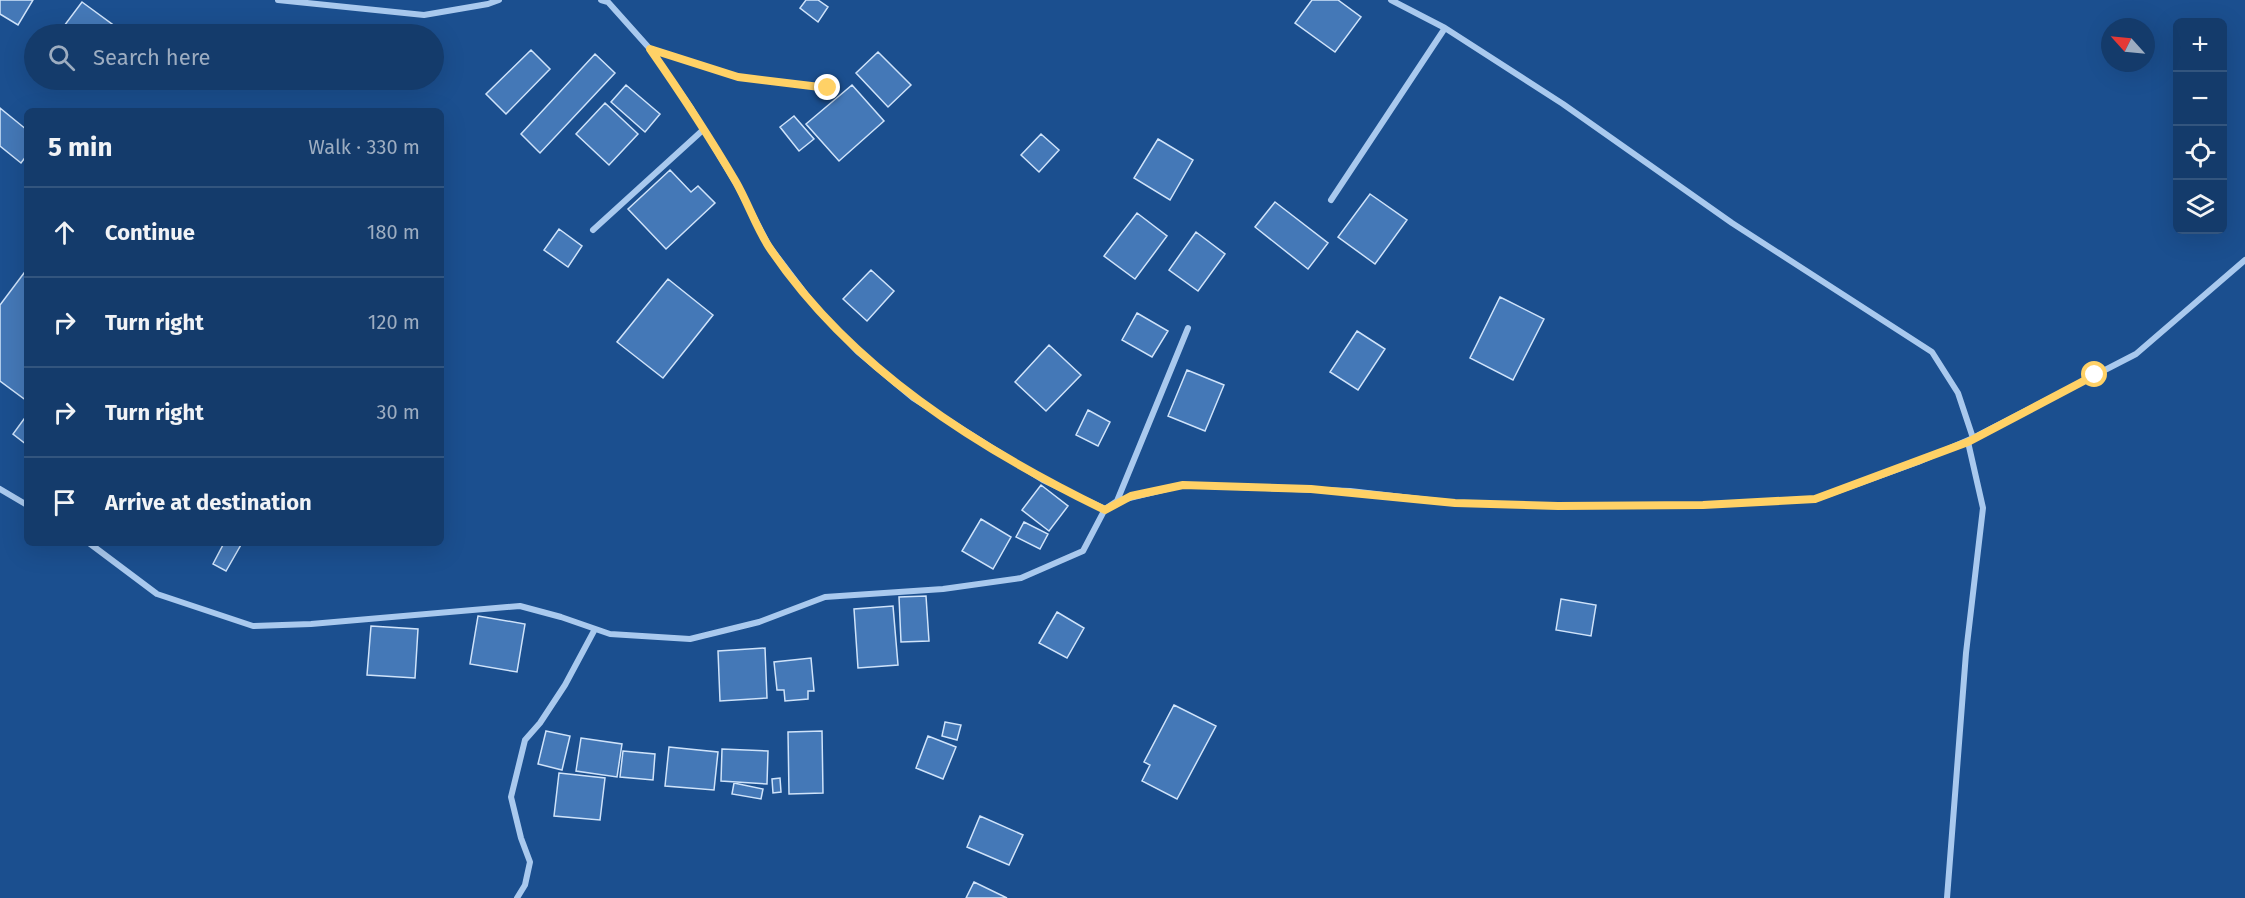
<!DOCTYPE html>
<meta charset="utf-8">
<style>
:root{--surface:#143b6b;--page:#214673;--text:#f1f3f6;--muted:#9dadc1;--line:#33557e}
body{margin:0;font-family:"Fira Sans",sans-serif;background:var(--page);color:var(--text)}
.controls{position:absolute;right:18px;top:18px;display:grid;overflow:hidden;border-radius:9px;box-shadow:0 6px 24px #0002}
.controls button{width:54px;height:54px;display:grid;place-items:center;padding:0;border:0;border-bottom:2px solid var(--line);background:var(--surface);color:var(--text);font:30px sans-serif}
.compass{position:absolute;left:2101px;top:18px;width:54px;height:54px;border-radius:50%;background:var(--surface);box-shadow:0 6px 24px #0002;rotate:297deg}
.stop{position:absolute;width:18px;height:18px;margin:-14px;border:4px solid #ffd166;border-radius:50%;background:#fff}
.stop.end{background:#ffd166;border-color:#fff;box-shadow:0 2px 6px #0008}
.list{margin:0;padding:0;list-style:none}
h2{display:flex;justify-content:space-between;align-items:center;height:78px;margin:0;padding:0 24px;font-size:26px}
h2 small{font-size:20px;font-weight:400;color:var(--muted)}
.list li{display:grid;grid-template-columns:39px 1fr auto;gap:18px;align-items:center;box-sizing:border-box;height:90px;padding:0 24px;border-top:2px solid var(--line)}
.list b{display:block;font-size:22px;white-space:nowrap}
.list em{font-size:20px;font-style:normal;color:var(--muted)}
.icon{flex:none;width:33px;height:33px;fill:none;stroke:currentColor;stroke-width:2;stroke-linecap:round;stroke-linejoin:round}
.map{position:relative;flex:none;width:2245px;height:898px;overflow:hidden}
.search{position:absolute;background:var(--surface);box-shadow:0 6px 24px #0002;left:24px;top:24px;width:420px;height:66px;display:flex;align-items:center;gap:15px;box-sizing:border-box;padding:0 21px;border-radius:33px;color:var(--muted);font-size:22px}
.panel{position:absolute;background:var(--surface);box-shadow:0 6px 24px #0002;left:24px;top:108px;width:420px;height:438px;border-radius:9px}
.map>svg:first-child{display:block}
</style>
<div class="map">
<svg width="2245" height="898" viewBox="0 0 2245 898">
<rect width="100%" height="100%" fill="#1b4f8f"/>
<path fill="#4478b7" stroke="#cfe3fa" stroke-width="1.5" d="M0,0H33L18,25L0,14Z
M806,0H818L828,7L818,22L800,8Z
M1312,0H1338L1361,17L1335,52L1295,23Z
M82,2L116,27L110,34H58Z
M531,50L550,69L506,114L486,94Z
M878,52L911,85L888,107L856,73Z
M595,54L615,73L540,153L521,134Z
M626,85L660,114L645,132L611,102Z
M852,85L884,121L839,161L806,124Z
M605,103L638,134L609,165L576,134Z
M0,108L27,130V155L21,163L0,146Z
M794,116L814,139L799,151L780,127Z
M1041,134L1059,150L1039,172L1021,155Z
M1158,139L1193,160L1170,200L1134,178Z
M670,170L691,192L698,186L715,203L666,249L628,209Z
M1370,194L1407,220L1375,264L1338,237Z
M1275,202L1328,243L1308,269L1255,227Z
M1137,213L1167,236L1135,279L1104,256Z
M559,229L582,246L568,267L544,250Z
M1196,232L1225,254L1198,291L1169,270Z
M27,269V401L0,381V305Z
M871,270L894,291L867,321L843,299Z
M668,279L713,315L663,378L617,342Z
M1500,297L1544,319L1513,380L1470,358Z
M1137,313L1168,331L1152,357L1122,340Z
M1357,331L1385,349L1358,390L1330,372Z
M1049,345L1081,375L1046,411L1015,382Z
M1187,370L1224,385L1205,431L1168,416Z
M1088,410L1110,422L1098,446L1076,435Z
M24,419L27,421V445L13,434Z
M1041,485L1068,506L1049,531L1022,510Z
M981,519L1011,537L993,569L962,551Z
M1024,522L1048,534L1040,549L1016,537Z
M224,543H242L226,571L213,564Z
M926,596L929,641L901,642L899,597Z
M1561,599L1596,605L1591,636L1556,630Z
M893,606L898,665L858,668L854,609Z
M1057,612L1084,628L1067,658L1039,643Z
M478,616L525,624L517,672L470,664Z
M371,626L418,629L415,678L367,675Z
M765,648L767,698L720,701L718,651Z
M811,658L814,691H808V699L785,701L784,690H777L774,662Z
M1174,705L1216,726L1177,799L1142,781L1150,765L1144,762Z
M945,722L961,725L957,740L942,736Z
M546,731L570,736L562,770L538,764Z
M822,731L823,793L789,794L788,732Z
M928,736L956,747L943,779L916,768Z
M581,738L622,744L617,777L576,771Z
M669,747L718,752L714,790L665,786Z
M722,749L768,751L767,784L721,781Z
M623,751L655,754L653,780L620,777Z
M559,773L605,778L600,820L554,816Z
M780,778L781,792L773,793L772,779Z
M734,783L763,789L761,799L732,794Z
M980,816L1023,835L1009,865L967,847Z
M974,882L1007,898H966Z"/>
<g fill="none" stroke-linecap="round" stroke-linejoin="round">
<path stroke="#a9c9ee" stroke-width="6" d="M278,0L424,15L488,4L499,0
M601,0L608,2L650,49L691,108L737,185L769,246L817,309L858,352L913,398L1043,480L1105,509
M1391,0L1445,28L1563,104L1732,223L1932,352L1958,393L1973,438L2136,354L2245,260
M651,49L738,77L828,88
M1331,200L1445,28
M593,230L704,129
M0,489L27,505
M1117,501L1188,328
M89,543L157,594L253,626L311,624L520,606L561,617L610,634L690,639L759,622L825,597L943,589L1021,578L1083,551L1105,509L1117,501L1183,485L1350,491L1455,503L1558,506L1703,505L1816,499L1918,462L1973,438
M517,898L525,885L530,862L521,838L511,797L525,740L540,723L565,685L595,629
M1947,898L1966,653L1983,508L1968,442"/>
</g>
<g fill="none" stroke-linecap="round" stroke-linejoin="round">
<path stroke="#ffd166" stroke-width="8" d="M828,88L738,77L650,49C680,92 709,136 736,182C748,203 756,227 769,247C850,368 976,447 1105,510L1131,496L1183,485L1311,489L1455,503L1558,506L1703,505L1815,499L1968,442L2095,375"/>
</g>
</svg>
<div class="controls">
<button>+</button>
<button>−</button>
<button><svg class="icon" aria-label="locate" viewBox="0 0 24 24"><circle cx="12" cy="12" r="6"/><path d="M12 2v4M12 18v4M2 12h4M18 12h4"/></svg></button>
<button><svg class="icon" aria-label="layers" viewBox="0 0 24 24"><path d="M12 4l9 5-9 5-9-5zM3 14l9 5 9-5"/></svg></button>
</div>
<svg class="compass" viewBox="-18 -18 36 36"><path d="M0-13l5 13h-10z" fill="#e53935"/><path d="M0 13l5-13h-10z" fill="#9dadc1"/></svg>
<div class="stop" style="left:2095px;top:375px"></div>
<div class="stop end" style="left:828px;top:88px"></div>
<div class="search"><svg class="icon" aria-label="search" viewBox="0 0 24 24"><circle cx="10" cy="10" r="6"/><path d="M15 15l6 6"/></svg>Search here</div>
<section class="panel">
<h2>5 min<small>Walk · 330 m</small></h2>
<ul class="list">
<li><svg class="icon" aria-label="ahead" viewBox="0 0 24 24"><path d="M12 20V5M6 11l6-6 6 6"/></svg><div><b>Continue</b></div><em>180 m</em></li>
<li><svg class="icon" aria-label="right" viewBox="0 0 24 24"><path d="M7 20v-9h11M14 6l5 5-5 5"/></svg><div><b>Turn right</b></div><em>120 m</em></li>
<li><svg class="icon" aria-label="right" viewBox="0 0 24 24"><path d="M7 20v-9h11M14 6l5 5-5 5"/></svg><div><b>Turn right</b></div><em>30 m</em></li>
<li><svg class="icon" aria-label="arrive" viewBox="0 0 24 24"><path d="M6 21V4h12l-3 4 3 4H6"/></svg><div><b>Arrive at destination</b></div></li>
</ul>
</section>
</div>
